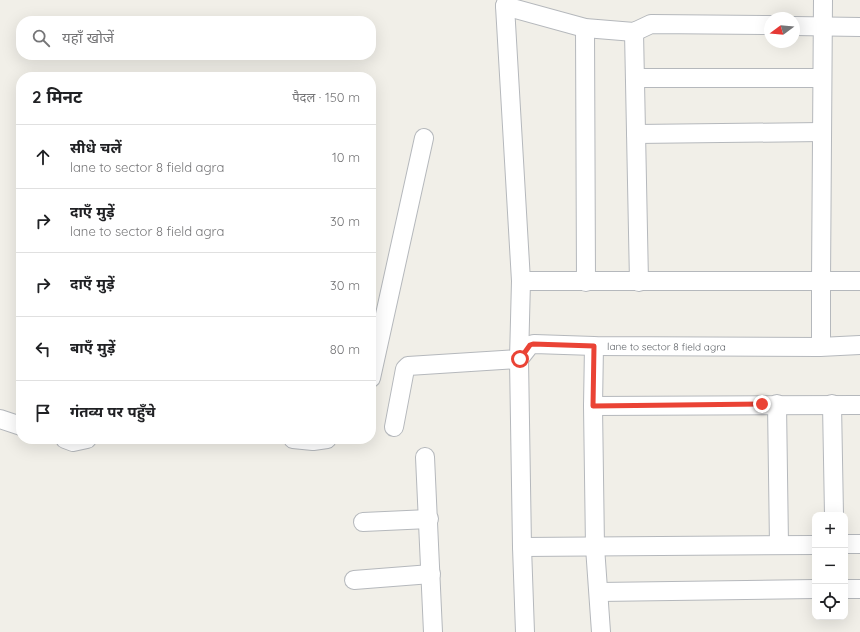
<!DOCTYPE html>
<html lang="hi">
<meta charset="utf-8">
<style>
:root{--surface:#fff;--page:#f6f6f6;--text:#202124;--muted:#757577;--line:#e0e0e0}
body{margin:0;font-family:Quicksand,"Noto Sans Devanagari",sans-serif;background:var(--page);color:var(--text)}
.controls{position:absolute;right:12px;bottom:12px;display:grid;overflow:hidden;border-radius:8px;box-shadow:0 4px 16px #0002}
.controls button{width:36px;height:36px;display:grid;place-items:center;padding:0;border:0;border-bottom:1px solid var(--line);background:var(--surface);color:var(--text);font:20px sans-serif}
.compass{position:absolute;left:764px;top:12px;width:36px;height:36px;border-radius:50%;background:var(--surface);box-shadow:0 4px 16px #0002;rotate:254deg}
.stop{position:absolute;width:12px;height:12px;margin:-9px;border:3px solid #ea4335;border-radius:50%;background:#fff}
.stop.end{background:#ea4335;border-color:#fff;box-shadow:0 1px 4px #0008}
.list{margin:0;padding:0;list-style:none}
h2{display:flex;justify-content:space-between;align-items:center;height:52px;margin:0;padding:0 16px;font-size:17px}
h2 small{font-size:13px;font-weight:400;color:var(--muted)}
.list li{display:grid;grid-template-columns:26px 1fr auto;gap:12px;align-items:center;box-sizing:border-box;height:64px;padding:0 16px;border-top:1px solid var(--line)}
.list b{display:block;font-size:15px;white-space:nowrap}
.list p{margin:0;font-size:13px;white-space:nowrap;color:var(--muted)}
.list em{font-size:13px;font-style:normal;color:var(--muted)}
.icon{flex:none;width:22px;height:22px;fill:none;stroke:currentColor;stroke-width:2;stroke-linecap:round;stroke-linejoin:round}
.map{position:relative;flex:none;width:860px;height:632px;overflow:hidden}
.search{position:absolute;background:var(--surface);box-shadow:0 4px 16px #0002;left:16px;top:16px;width:360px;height:44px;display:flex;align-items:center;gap:10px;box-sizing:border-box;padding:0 14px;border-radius:16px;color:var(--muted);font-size:15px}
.panel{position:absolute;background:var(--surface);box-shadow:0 4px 16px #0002;left:16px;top:72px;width:360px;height:372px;border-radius:16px}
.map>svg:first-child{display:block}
</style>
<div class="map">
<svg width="860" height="632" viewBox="0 0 860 632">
<rect width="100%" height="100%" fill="#f1efe8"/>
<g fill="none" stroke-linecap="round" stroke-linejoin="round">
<g stroke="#b5b8bc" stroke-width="20">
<g id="minor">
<path d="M507,0L505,6L521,281L519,359L522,547L525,632"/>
<path d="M505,6L585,28L634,32L651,24L770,25"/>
<path d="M794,26L860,27"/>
<path d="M585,28L586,282"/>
<path d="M634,32L639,282"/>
<path d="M635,78H822"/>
<path d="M636,134L822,132"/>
<path d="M521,281H821L823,0"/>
<path d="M594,346L593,406L595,547L601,632"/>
<path d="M820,347L860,345"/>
<path d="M371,378L424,138"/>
<path d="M777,404L779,545"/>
<path d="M832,404L834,515"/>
<path d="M593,406L860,405"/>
<path d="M0,419L21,426"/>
<path id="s1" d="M394,427L405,369L408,366L519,359L530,345L534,344L594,346L819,347L821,345V281H860"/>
<path d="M65,439L73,442L87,439"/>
<path d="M293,439L313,441L327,439"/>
<path d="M425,457L433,632"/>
<path d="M363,522L429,519"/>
<path d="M845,544H860"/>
<path d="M522,547L815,545"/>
<path d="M354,580L431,574"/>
<path d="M845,589H860"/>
<path d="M599,592L815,589"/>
</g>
</g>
<use href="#minor" stroke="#fff" stroke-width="18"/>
</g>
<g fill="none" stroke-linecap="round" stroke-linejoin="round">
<path stroke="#ea4335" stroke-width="5" d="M520,359L530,345L533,344L594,346L593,406L762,404"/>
</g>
<g text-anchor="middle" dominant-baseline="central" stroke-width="4" stroke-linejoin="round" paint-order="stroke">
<g font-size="10" fill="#5f6368" stroke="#fff">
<text stroke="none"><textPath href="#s1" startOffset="329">lane to sector 8 field agra</textPath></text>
</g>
</g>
</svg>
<div class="controls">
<button>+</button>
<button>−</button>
<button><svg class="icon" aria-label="locate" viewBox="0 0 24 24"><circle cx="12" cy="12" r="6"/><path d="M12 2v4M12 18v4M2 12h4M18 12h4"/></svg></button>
</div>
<svg class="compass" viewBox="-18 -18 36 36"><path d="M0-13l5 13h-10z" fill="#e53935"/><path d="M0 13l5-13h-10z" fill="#757577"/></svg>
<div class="stop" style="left:520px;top:359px"></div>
<div class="stop end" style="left:762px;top:404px"></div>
<div class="search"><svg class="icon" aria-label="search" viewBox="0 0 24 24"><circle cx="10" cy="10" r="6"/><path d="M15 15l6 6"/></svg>यहाँ खोजें</div>
<section class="panel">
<h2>2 मिनट<small>पैदल · 150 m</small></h2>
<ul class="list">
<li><svg class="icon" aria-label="ahead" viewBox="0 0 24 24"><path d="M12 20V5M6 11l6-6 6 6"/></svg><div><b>सीधे चलें</b><p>lane to sector 8 field agra</p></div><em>10 m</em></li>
<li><svg class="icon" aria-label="right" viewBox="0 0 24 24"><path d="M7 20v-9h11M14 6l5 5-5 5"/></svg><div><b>दाएँ मुड़ें</b><p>lane to sector 8 field agra</p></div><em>30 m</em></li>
<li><svg class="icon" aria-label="right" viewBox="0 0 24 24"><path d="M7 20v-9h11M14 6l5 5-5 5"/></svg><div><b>दाएँ मुड़ें</b></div><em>30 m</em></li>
<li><svg class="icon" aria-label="left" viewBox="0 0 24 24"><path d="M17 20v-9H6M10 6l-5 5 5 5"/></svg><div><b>बाएँ मुड़ें</b></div><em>80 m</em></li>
<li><svg class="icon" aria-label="arrive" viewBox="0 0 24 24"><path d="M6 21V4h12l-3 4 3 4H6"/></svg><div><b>गंतव्य पर पहुँचे</b></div></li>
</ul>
</section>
</div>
